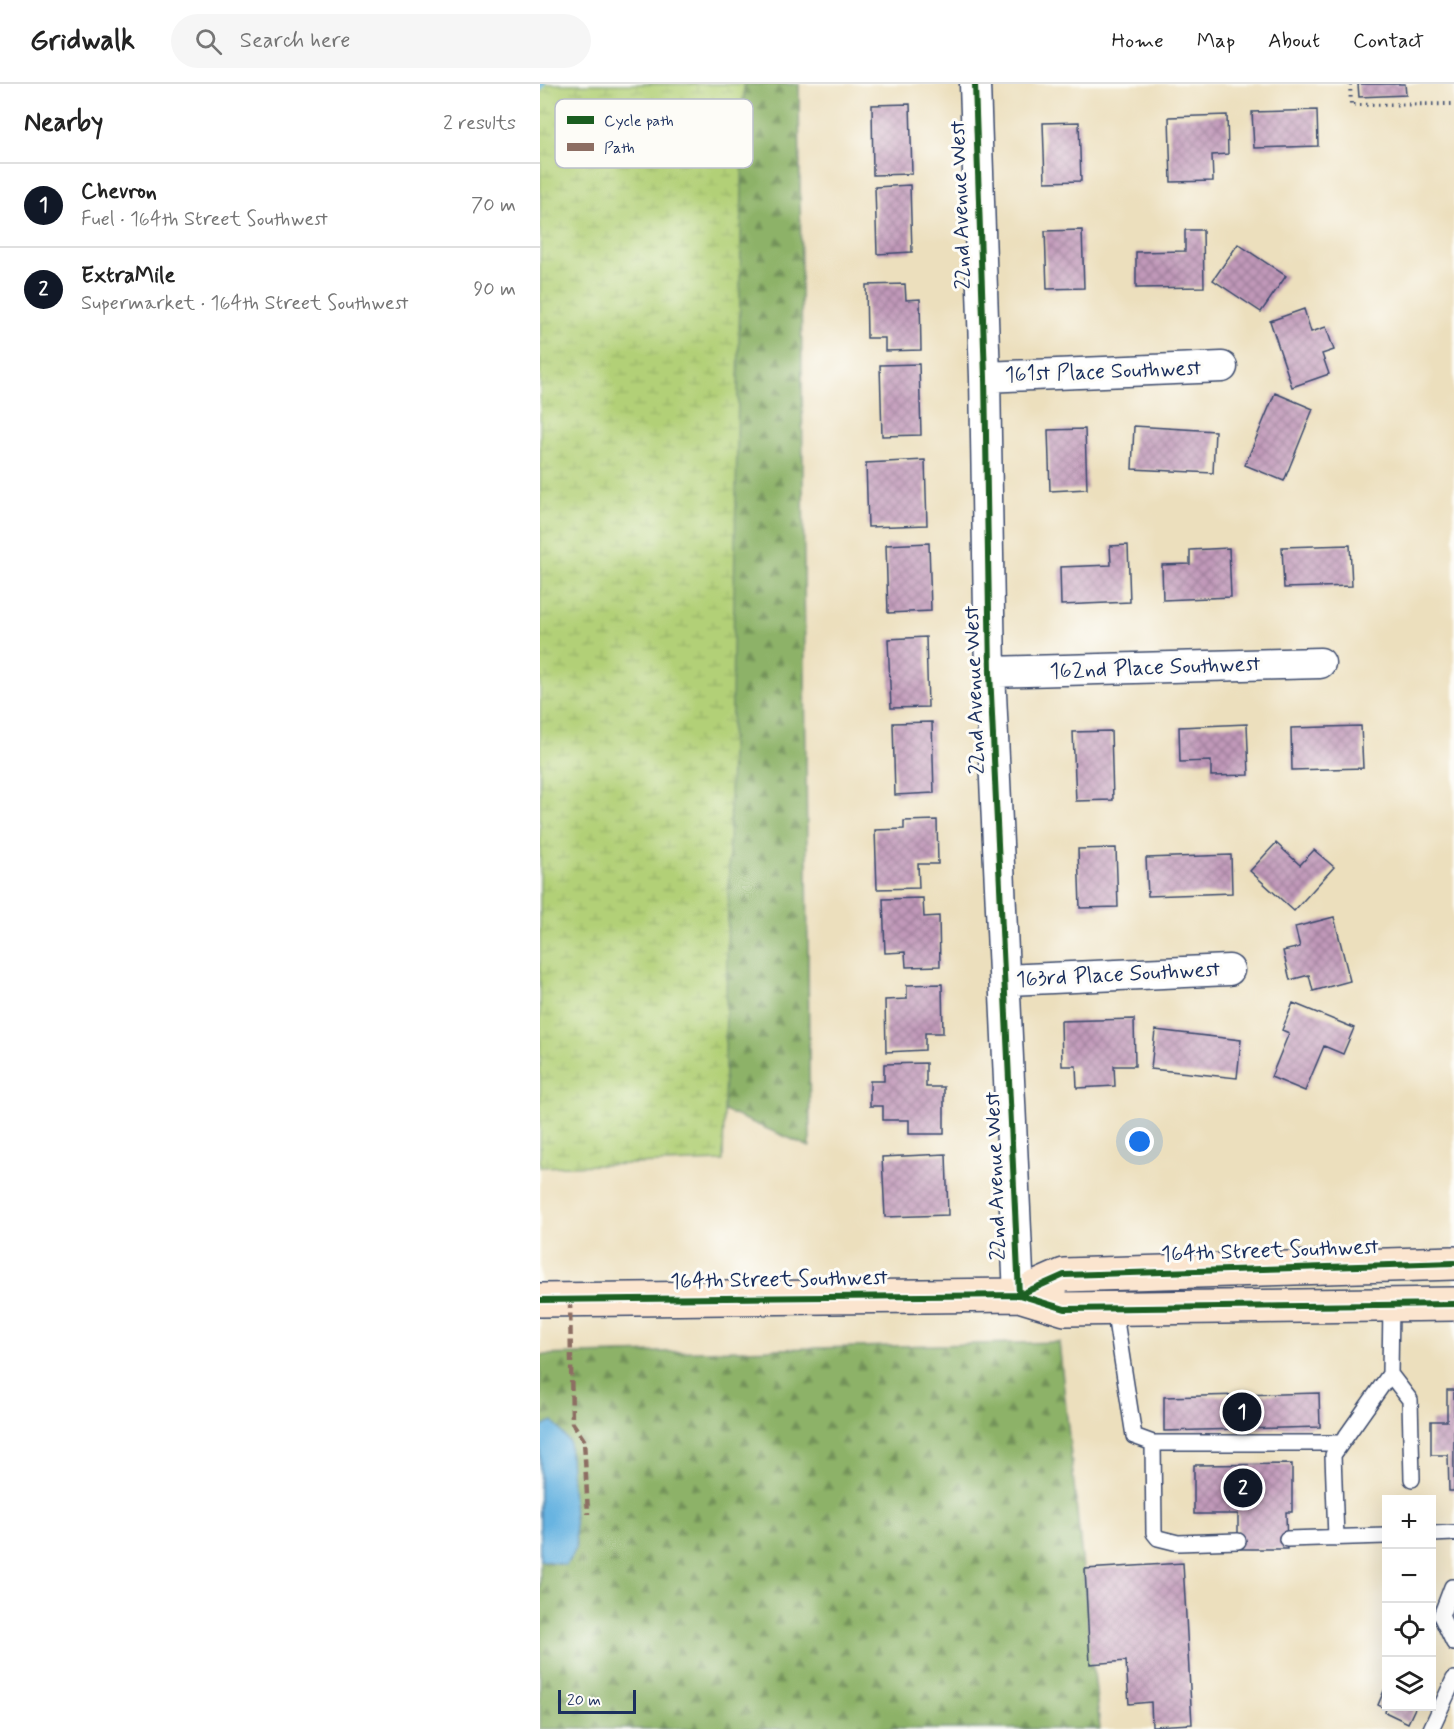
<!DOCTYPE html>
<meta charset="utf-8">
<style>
:root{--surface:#fff;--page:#f6f6f6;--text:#222;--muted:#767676;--line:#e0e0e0;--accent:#111827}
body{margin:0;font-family:Mynerve,sans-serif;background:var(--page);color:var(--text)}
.controls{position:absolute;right:18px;bottom:18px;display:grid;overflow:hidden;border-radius:0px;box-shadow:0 6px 24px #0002}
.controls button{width:54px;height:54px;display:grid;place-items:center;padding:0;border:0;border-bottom:2px solid var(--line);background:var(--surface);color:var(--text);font:30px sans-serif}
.scale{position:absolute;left:18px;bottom:15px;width:78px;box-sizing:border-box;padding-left:6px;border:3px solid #1b2f5e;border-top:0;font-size:16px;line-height:21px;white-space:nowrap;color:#1b2f5e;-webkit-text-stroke:4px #fdfcf7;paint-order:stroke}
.you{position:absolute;left:600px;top:1058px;width:21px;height:21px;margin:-15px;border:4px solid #fff;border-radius:50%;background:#1a73e8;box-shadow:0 0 0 9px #1a73e833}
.badge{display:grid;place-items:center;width:39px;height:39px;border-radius:50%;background:var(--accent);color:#fff;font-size:20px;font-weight:700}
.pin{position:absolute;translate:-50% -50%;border:3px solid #fff;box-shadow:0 2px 6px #0006}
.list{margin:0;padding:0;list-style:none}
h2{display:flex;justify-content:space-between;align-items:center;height:78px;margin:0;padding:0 24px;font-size:26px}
h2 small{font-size:20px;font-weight:400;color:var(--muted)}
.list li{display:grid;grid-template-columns:39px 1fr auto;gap:18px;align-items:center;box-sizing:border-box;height:84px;padding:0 24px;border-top:2px solid var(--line)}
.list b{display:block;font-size:22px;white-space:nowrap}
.list p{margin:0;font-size:20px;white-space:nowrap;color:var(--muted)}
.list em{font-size:20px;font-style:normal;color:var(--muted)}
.icon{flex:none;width:33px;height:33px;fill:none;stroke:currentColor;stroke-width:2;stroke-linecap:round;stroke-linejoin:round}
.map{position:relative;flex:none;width:914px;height:1645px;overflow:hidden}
header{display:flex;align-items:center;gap:36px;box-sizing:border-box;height:84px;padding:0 30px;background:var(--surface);border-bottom:2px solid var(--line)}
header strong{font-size:28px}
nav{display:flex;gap:33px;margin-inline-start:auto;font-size:21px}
.search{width:420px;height:54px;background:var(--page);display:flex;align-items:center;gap:15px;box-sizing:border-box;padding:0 21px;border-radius:33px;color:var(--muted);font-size:22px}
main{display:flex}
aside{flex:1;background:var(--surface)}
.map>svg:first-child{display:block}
</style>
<header>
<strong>Gridwalk</strong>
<div class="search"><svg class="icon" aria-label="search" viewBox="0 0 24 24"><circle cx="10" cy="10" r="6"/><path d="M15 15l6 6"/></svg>Search here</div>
<nav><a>Home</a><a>Map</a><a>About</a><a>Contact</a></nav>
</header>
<main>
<aside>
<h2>Nearby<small>2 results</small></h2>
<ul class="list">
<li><span class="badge">1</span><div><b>Chevron</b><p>Fuel · 164th Street Southwest</p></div><em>70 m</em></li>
<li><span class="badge">2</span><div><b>ExtraMile</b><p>Supermarket · 164th Street Southwest</p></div><em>90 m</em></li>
</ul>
</aside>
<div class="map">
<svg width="914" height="1645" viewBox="0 0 914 1645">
<defs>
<pattern id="forest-firs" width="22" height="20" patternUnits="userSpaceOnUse" patternTransform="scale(1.5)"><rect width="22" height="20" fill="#8db268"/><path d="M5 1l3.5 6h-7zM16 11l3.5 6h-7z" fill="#729159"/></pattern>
<pattern id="wetland-marsh" width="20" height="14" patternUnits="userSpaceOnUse" patternTransform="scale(1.5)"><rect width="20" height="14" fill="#b2d077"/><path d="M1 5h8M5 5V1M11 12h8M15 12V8" fill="none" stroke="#98b369"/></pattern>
<pattern id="building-cross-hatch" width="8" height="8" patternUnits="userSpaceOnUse" patternTransform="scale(1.5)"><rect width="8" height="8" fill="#c199b9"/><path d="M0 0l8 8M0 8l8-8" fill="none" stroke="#9c7d9a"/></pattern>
</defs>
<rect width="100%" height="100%" fill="#fdfcf7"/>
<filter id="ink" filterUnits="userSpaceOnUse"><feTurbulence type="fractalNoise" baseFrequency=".0167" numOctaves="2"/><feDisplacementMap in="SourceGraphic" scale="12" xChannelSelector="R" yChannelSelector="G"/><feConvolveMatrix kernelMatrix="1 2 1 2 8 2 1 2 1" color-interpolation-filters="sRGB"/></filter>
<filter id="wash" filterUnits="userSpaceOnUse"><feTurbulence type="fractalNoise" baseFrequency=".008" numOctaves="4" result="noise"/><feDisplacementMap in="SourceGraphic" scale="24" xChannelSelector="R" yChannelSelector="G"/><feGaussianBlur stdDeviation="1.35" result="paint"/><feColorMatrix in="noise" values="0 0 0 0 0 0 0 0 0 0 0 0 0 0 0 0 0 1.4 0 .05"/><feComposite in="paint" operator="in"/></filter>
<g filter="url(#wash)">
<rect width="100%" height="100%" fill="#ecdfbd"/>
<path fill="url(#forest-firs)" stroke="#547063" stroke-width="1.5" d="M102,0H259L270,1063L5,951L0,449Z
M519,1258L560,1645H0V1271Z"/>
<path fill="url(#wetland-marsh)" stroke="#66806a" stroke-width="1.5" d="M0,0H204L183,1077L0,1083Z"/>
<path fill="#67b4e1" stroke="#4172a0" stroke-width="1.5" d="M13,1337L29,1358L36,1464L26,1481L0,1476V1344Z"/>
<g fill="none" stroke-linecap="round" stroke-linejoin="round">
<path stroke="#67b4e1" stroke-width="8" d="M0,3L1,0"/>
</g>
<g id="blocks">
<path fill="url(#building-cross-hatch)" d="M818,0H865L866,11L819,13Z
M370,20L372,90L333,91L332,21Z
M777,26L778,62L714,64L712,28Z
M687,31L688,70L672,71L673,97L631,98L629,33Z
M539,38L541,97L505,98L503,39Z
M370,101L372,168L337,170L335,103Z
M542,146L544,204L507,205L505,147Z
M645,146H663L664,203L596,204V168L645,167Z
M698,160L746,192L721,228L673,196Z
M365,200L366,216L380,215L381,266L345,267V254H327L326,201Z
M764,225L771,248L786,243L794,266L782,270L789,290L752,303L730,237Z
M379,280L381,351L342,352L340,281Z
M735,309L773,325L744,397L705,381Z
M594,342L675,347L673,389L592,385Z
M545,345L547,405L510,407L508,346Z
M385,376L387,441L328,443L326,379Z
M389,459L391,527L348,529L346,461Z
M588,461L590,518L521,521L520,483L571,481L570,462Z
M810,461L812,502L744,504L742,463Z
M689,464L691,513L623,516L622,481L650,480V466Z
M386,553L388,623L351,624L348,555Z
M392,638L394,709L355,711L353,639Z
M707,640L709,691L671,692V677L640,678L639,643Z
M821,642L823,684L752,686L751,644Z
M571,647L573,716L536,717L533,648Z
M397,736L398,780H378L379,804L337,805L335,746L364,745V737Z
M736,759L760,781L774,766L794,783L754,827L710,787Z
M576,764L578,823L540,824L538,765Z
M691,771L692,809L608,812L606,774Z
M383,814L384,833L399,832L400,882L366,883L365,868L345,869L343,815Z
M794,833L810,897L773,907L769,891L750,896L743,867L760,863L755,843Z
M402,900L403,949H385V966L346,968L345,916L367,915V901Z
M753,919L814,944L803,970L784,962L765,1007L731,993L749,949L742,946Z
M594,935L595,982H574L575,1002L537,1004L536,982H522L521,937Z
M615,946L701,956L697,994L611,985Z
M386,979V1003H404V1050H369V1036H343V1022H330V997H344V980Z
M406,1070L408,1131L345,1133L342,1073Z
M907,1306H914V1407H909L908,1371H891V1337H907Z
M779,1309L780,1343L624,1347V1313Z
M752,1380V1428H746L747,1465H698V1430H654V1381Z
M643,1479L652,1640L612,1642L611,1618L589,1620L586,1577L550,1580L545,1485Z
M846,1602V1622H876L868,1639L845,1628L846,1625L838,1621Z"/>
</g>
</g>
<g filter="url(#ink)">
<use href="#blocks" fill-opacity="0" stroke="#3a496c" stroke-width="1.5"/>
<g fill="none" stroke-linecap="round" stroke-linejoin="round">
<g stroke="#3a496c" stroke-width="18">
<path id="service" d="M574,1224L594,1352L613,1359L614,1449L618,1454L638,1459L698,1457
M850,1290L870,1316L872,1395
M613,1359H801
M892,1450L914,1449
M796,1454L793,1371L850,1290L851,1221
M747,1455L846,1452
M914,1503H912L901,1532L914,1559
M891,1645L914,1595"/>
</g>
<g stroke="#3a496c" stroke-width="33">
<path id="minor" d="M435,0L445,293L450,588L479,1211
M445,293L682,283
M450,588L780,579
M466,896L689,886"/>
</g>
<g stroke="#3a496c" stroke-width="36">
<path id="secondary" d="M479,1211L524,1191L914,1179
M0,1216L479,1211L525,1225L914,1220"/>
</g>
<path stroke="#3a496c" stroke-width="4" stroke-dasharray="1.5 4.5" stroke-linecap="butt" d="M810,0L811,21L914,20"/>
<use href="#service" stroke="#fff" stroke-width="15"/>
<use href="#minor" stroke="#fff" stroke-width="30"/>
<use href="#secondary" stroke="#fbe5cf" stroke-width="33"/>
<path stroke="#8d6e63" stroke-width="4.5" stroke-dasharray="9 4.5" stroke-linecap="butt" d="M30,1216L32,1338L44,1356L48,1430"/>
<g stroke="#fdfcf7" stroke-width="10">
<path id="cycleway" d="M435,0L445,293L450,588L479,1211
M479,1211L524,1191L914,1179
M0,1216L479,1211L525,1225L914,1220"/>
</g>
<use href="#cycleway" stroke="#1b5e20" stroke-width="6"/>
</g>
</g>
<g text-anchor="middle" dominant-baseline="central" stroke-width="6" stroke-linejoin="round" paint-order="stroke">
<g font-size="22" fill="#1b2f5e" stroke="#fdfcf7">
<text transform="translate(421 121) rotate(-92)">22nd Avenue West</text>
<text transform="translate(563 288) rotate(-2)">161st Place Southwest</text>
<text transform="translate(615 584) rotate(-2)">162nd Place Southwest</text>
<text transform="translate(435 606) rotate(-92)">22nd Avenue West</text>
<text transform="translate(578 891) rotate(-3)">163rd Place Southwest</text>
<text transform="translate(456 1092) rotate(-92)">22nd Avenue West</text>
<text transform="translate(730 1167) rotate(-2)">164th Street Southwest</text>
<text transform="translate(239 1196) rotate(-1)">164th Street Southwest</text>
</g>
</g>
<rect x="15" y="15" width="198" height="69" rx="9" fill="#fdfcf7" stroke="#b9bec9" stroke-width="1.5"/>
<rect x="27" y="32" width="27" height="8" fill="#1b5e20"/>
<rect x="27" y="59" width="27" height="8" fill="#8d6e63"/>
<g font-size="16" fill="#1b2f5e">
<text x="64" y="42">Cycle path</text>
<text x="64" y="69">Path</text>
</g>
</svg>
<div class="controls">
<button>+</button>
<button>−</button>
<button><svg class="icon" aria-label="locate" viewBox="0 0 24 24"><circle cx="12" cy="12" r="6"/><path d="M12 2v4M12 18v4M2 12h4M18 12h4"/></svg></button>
<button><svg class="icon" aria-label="layers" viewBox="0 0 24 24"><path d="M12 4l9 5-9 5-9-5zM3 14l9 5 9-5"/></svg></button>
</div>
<div class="scale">20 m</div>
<div class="you"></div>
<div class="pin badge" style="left:702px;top:1328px">1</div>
<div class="pin badge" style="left:703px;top:1404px">2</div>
</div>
</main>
